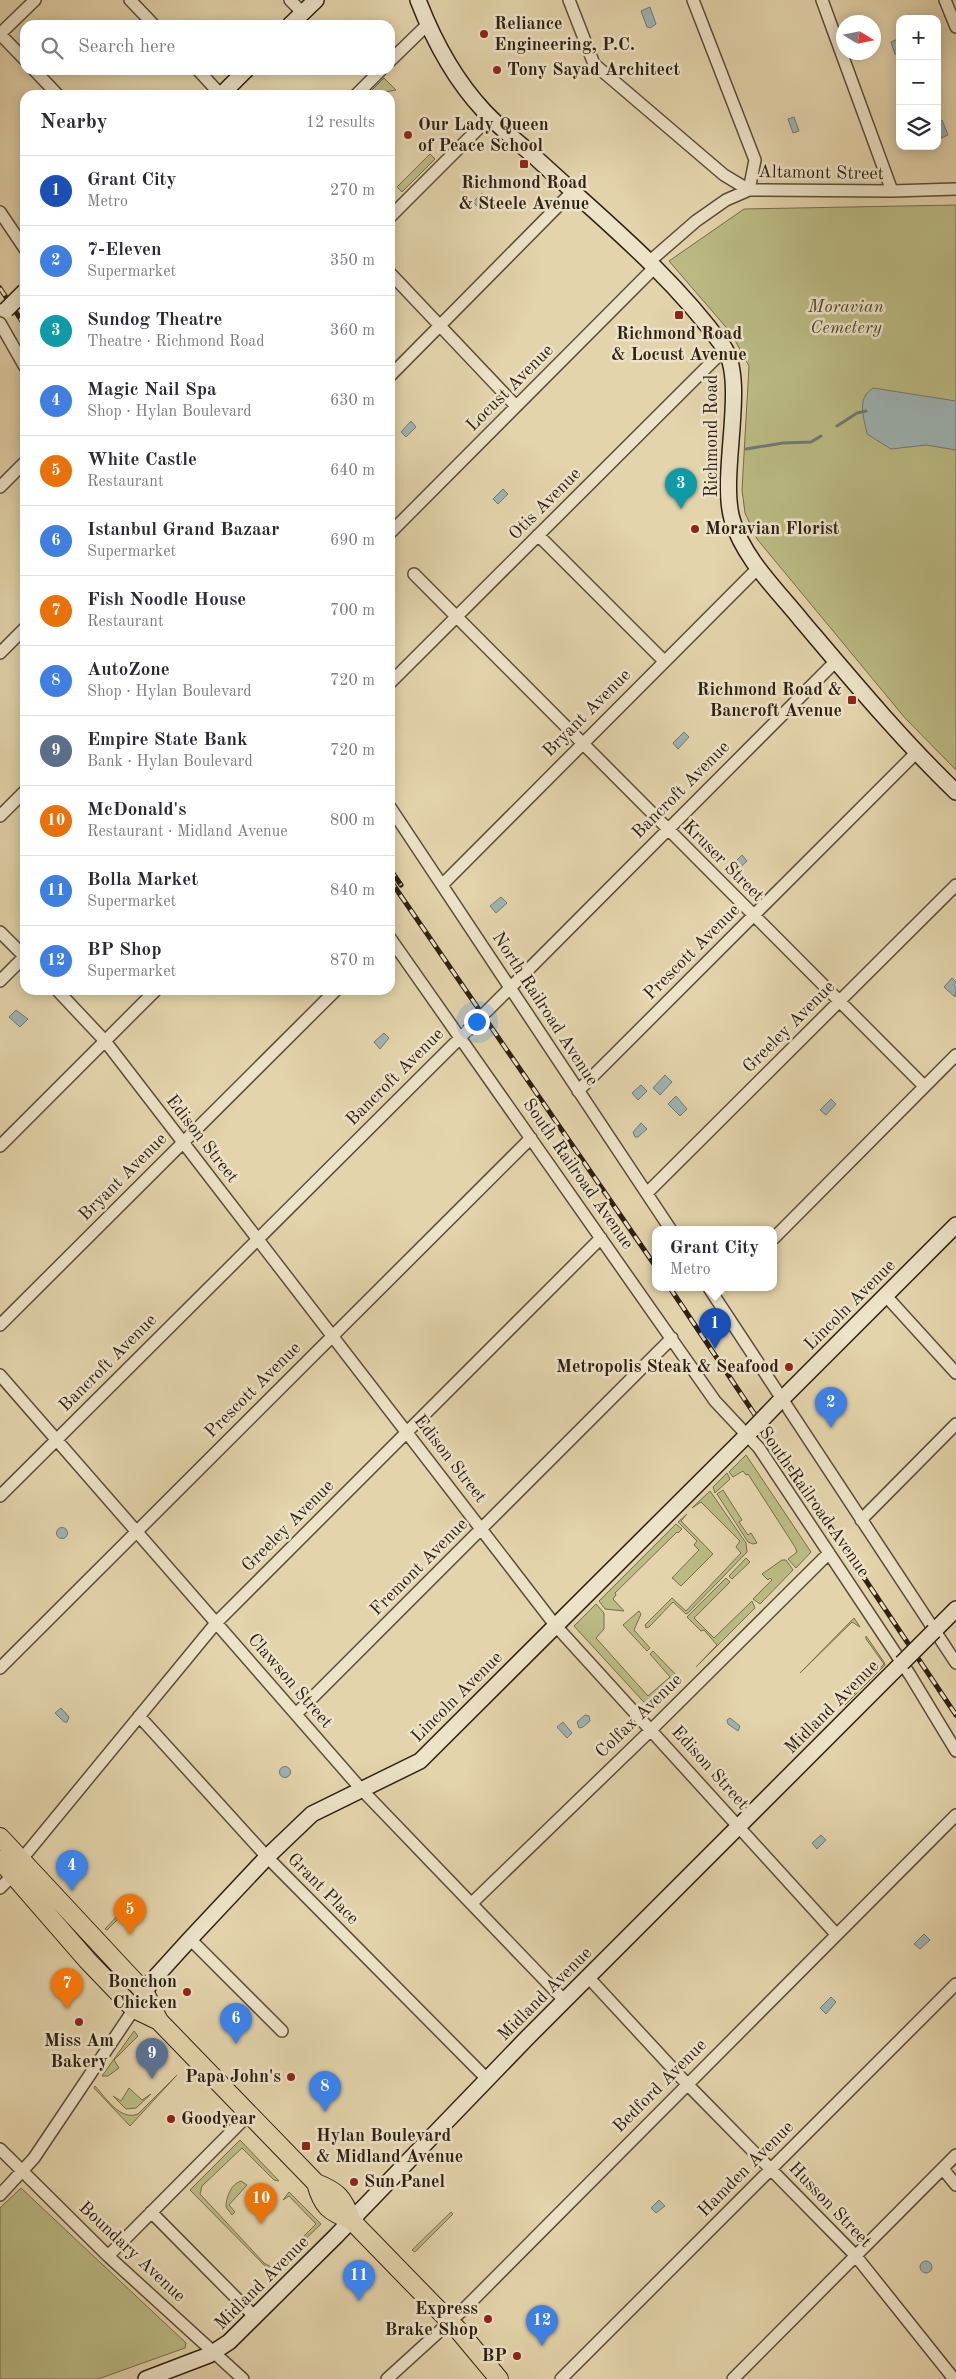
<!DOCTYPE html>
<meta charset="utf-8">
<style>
:root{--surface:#fff;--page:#f7f7f7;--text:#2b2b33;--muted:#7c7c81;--line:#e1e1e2;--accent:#111827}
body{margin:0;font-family:"Old Standard TT",serif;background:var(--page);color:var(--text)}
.controls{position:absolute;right:15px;top:15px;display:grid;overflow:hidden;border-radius:10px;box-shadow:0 2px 12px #0003}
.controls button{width:45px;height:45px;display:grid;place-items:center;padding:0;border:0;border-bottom:1px solid var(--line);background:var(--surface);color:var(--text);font:25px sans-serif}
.compass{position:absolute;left:836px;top:15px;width:45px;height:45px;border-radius:50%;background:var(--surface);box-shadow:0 2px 12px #0003;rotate:100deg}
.you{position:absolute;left:476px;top:1021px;width:18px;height:18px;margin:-12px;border:4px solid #fff;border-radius:50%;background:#1a73e8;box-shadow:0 0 0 8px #1a73e833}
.badge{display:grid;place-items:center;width:32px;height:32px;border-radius:50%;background:var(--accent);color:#fff;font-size:16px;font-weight:700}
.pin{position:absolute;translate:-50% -41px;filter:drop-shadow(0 1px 2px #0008)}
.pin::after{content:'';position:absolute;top:26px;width:18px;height:15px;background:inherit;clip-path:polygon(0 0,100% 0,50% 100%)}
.popup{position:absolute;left:652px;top:1226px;width:125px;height:65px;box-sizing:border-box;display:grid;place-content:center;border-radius:10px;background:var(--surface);filter:drop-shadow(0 1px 4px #0005);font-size:16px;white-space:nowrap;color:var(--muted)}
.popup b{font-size:19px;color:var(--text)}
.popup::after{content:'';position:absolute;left:50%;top:100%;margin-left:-10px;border:10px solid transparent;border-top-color:var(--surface)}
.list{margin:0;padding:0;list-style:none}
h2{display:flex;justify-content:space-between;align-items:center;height:65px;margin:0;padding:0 20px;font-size:21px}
h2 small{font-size:16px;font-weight:400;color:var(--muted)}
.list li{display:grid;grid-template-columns:32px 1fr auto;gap:15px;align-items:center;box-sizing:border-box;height:70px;padding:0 20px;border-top:1px solid var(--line)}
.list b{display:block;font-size:19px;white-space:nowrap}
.list p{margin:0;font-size:16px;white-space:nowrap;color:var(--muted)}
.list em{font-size:16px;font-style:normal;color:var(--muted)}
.icon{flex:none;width:28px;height:28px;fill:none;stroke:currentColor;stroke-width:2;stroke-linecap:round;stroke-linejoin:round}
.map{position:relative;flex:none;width:956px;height:2379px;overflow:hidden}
.search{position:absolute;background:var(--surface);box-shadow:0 2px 12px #0003;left:20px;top:20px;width:375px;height:55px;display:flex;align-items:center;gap:12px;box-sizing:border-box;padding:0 18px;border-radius:15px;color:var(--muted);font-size:19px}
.panel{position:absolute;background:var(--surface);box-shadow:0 2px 12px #0003;left:20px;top:90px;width:375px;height:905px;border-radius:15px}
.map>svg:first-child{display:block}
</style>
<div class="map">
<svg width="956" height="2379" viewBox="0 0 956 2379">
<rect width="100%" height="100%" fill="#e4d4ab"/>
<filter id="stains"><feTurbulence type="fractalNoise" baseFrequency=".004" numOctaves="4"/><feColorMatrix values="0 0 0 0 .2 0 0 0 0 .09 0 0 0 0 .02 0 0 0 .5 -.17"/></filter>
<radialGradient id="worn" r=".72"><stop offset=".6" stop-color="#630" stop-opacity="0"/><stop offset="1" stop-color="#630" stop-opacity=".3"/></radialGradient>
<path fill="#bbbb84" stroke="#746e4c" d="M384,78L396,90L370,95L368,94Z
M430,154L435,159L402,192L397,187Z
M956,205V770L905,718L757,539L745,513L742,490L749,366L731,333L669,261L744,209Z
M746,1455L811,1552L796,1568L788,1559L797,1552L795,1547L748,1474L746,1475L743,1471L733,1477L729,1472Z
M727,1473L730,1479L715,1493L713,1487Z
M723,1490L742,1520L739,1522L748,1535L751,1533L757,1543L753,1544L748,1542L717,1494Z
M710,1491L746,1543L747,1552L688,1613L686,1614L673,1602L649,1627L646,1628L645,1625L672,1598L686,1611L741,1553L736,1547L740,1541L701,1502L692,1508Z
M687,1514L681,1521L713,1554L681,1586L672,1578L699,1550L694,1545L697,1541L678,1522Z
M676,1524L682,1529L678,1533L677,1532L615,1593L616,1595L613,1599L624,1611L605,1609L599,1601Z
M746,1558L750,1562L732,1579L729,1576Z
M782,1560H786L793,1570L760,1604L753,1599L772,1580L770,1578L768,1580L762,1574Z
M726,1578L730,1582L694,1618L714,1638L752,1601L755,1608L696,1667L717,1645L704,1630L701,1631L687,1617Z
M596,1604L604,1613V1629L596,1638L648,1696L670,1677L650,1654L653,1651L682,1681L652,1711L574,1626Z
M639,1611L641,1614L634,1630L650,1648L647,1651L623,1625Z
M854,1618L860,1627L852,1622L800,1673Z
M866,1636L884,1662L885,1665L845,1705L844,1704L884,1664L866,1639Z
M135,1897L136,1901L107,1930L105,1929Z
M134,2031L138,2036L114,2060L119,2068L108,2076H102Z
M177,2075L130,2126L94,2088L95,2086C106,2098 120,2121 138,2114Z
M129,2088L142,2100L151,2094L136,2108L126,2109L113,2096L121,2101Z
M240,2140L279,2181L274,2180L242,2148L202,2186L200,2194L264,2263L275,2269L272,2273L190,2190Z
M241,2181L247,2185L229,2205L235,2212L232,2215L226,2207C226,2197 231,2184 241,2181Z
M21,2188L186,2343L185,2348L98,2379H0V2208Z
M289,2192L321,2224L297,2247L295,2245L316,2224L289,2196L283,2200Z
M451,2212L453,2214L415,2252L412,2250Z"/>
<path fill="#9db5b6" stroke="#717975" d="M650,7L656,24L650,28L647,27L641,11Z
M898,39L900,54L897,55L895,54L891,42Z
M794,117L799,131L793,133L788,119Z
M942,120L948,135L939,139L937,122Z
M482,193L488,199L479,208L473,202Z
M873,388L956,401V450L926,445L891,449L867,434C864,417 856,399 873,388Z
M411,421L416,427L406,437L401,432Z
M503,489L508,494L498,504L493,499Z
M684,732L689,737L678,749L673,743Z
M742,855L747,861L736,871L731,866Z
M501,897L507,903L496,913L490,906Z
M952,978L956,982L954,985L956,988L955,997L944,987Z
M16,1010L28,1019L20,1027L9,1017Z
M384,1033L389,1038L380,1049L374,1042Z
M665,1075L672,1082L660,1095L653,1088Z
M641,1085L647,1091L638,1100L632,1093Z
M676,1096L687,1109L680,1116L668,1104Z
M831,1099L836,1104L826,1115L820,1110Z
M641,1123L647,1129L638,1137H635L633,1132Z
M56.5 1533a5.5 5.5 0 1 1 11 0a5.5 5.5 0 1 1-11 0Z
M61,1708L69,1717L67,1722H64L55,1713Z
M585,1715L589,1716L590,1721L583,1727L579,1728L577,1722Z
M730,1718L740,1726L738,1731L728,1724L727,1720Z
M563,1722L572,1733L567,1738L557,1727Z
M279.5 1772a5.5 5.5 0 1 1 11 0a5.5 5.5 0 1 1-11 0Z
M821,1835L826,1840L817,1849L812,1843Z
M924,1934L930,1940L920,1949L914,1944Z
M831,1997L836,2002L826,2014L820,2008Z
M659,2200L665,2206L656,2213L651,2208Z
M920 2267a6 6 0 1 1 12 0a6 6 0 1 1-12 0Z"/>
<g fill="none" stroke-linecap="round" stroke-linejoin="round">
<path stroke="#717975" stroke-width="3" d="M837,426L857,413L866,411
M711,444L713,445
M746,449L783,443L811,442L821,436"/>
<g stroke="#5c4d39" stroke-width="14">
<path id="street" d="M130,0L154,25
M290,0L303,13
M569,0L594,64L724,175L749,190L755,160L693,0
M822,0L892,191
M945,0L956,27
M0,34L35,0
M0,34L25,60
M390,61L427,25
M34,70L58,95
M198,70L221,95
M356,95L381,70
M0,212L25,249
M390,217L490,117
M650,261L696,221L726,200L749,190L892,191L956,189
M390,273L516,406
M0,323L25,367
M390,376L572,192
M0,487L25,462
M390,533L655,267
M538,535L664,661
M414,574L924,1086
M0,653L25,628
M390,683L725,349
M390,807L671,1230
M0,816L25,791
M442,885L758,568
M0,932L25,957
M390,938L715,1401L759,1448L910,1675L956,1751
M0,981L25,956
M57,990L105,1041L555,1625L836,1934
M500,998L836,661
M578,1091L916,753
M0,1146L156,990
M647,1193L956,885
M774,1238L956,1055
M709,1288L956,1663
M886,1296L956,1373
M0,1325L336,990
M0,1375L361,1789L564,2000
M0,1496L464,1034
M861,1520L956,1424
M0,1668L531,1138
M296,1714L672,1338
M139,1716L267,1857L488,2080
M21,1860L216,1623L601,1238
M0,1888L13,1875
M472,1903L651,1730L829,1553
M190,1939L282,2031
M588,1977L687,2084L855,2255L954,2379
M0,2149L108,2256L243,2379
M943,2169L956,2185
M0,2195L34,2158L134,2009
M151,2212L255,2317
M108,2256L249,2114
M387,2379L465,2308L956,1815
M561,2379L956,1984
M733,2379L956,2155"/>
</g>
<g stroke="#2e2013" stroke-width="18">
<path id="secondary" d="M418,0C433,39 455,80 484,111C500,128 519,143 536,158C601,218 671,274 723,346C748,380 719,473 732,519C743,558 777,590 802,621C852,680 901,739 956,792
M290,25L316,0
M221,95L246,70
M777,1404L956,1225
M934,1631L956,1609
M139,2002L151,1982L190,1939L267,1857L312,1814L420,1761L753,1429
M146,2379L209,2355L229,2342L336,2236L527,2038L902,1663"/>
</g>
<g stroke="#2e2013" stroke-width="20">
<path id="primary" d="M0,1837L137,1984L145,1993L159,2021L316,2183C337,2191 344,2198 351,2220L459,2331L499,2379
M0,1860L87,1960L134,2009L159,2021
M316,2183C322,2206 329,2212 351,2220"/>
</g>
<use href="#street" stroke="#ede3c8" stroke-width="11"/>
<use href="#secondary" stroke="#ede3c8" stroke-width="15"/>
<use href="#primary" stroke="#e4d4ab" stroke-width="18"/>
<g stroke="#2e2013" stroke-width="5">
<path id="rail" d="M0,288L25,326
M390,869L401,885
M390,880L656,1267
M670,1288L956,1715"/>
</g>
<use href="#rail" stroke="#ede3c8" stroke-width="3" stroke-dasharray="9" stroke-linecap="butt"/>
<g stroke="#5c4d39" stroke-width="14" stroke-linecap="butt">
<path id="street-bridge" d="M467,1031L500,998"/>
</g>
<g stroke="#2e2013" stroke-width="18" stroke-linecap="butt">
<path id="secondary-bridge" d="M6,310L25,291
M753,1429L777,1404
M902,1663L934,1631"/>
</g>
<use href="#street-bridge" stroke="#ede3c8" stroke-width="11"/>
<use href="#secondary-bridge" stroke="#ede3c8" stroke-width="15"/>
</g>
<g fill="#8f2418" stroke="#ede3c8" stroke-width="2">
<circle cx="484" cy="34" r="5"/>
<circle cx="497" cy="70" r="5"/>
<circle cx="408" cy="135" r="5"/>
<rect x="519" y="159" width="10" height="10" rx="2.5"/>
<rect x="674" y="310" width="10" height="10" rx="2.5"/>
<circle cx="695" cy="529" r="5"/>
<rect x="847" y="695" width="10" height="10" rx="2.5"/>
<circle cx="789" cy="1367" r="5"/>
<circle cx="187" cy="1992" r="5"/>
<circle cx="79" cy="2022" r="5"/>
<circle cx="291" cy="2077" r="5"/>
<circle cx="171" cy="2119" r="5"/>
<rect x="301" y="2141" width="10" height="10" rx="2.5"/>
<circle cx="354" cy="2182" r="5"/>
<circle cx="488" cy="2319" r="5"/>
<circle cx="517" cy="2356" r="5"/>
</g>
<g text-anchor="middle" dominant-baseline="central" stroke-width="5" stroke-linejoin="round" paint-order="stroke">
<g font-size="18" font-weight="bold" fill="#2e2013" stroke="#ede3c8" text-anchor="start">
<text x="494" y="24">Reliance<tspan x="494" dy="21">Engineering, P.C.</tspan></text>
<text x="507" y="70">Tony Sayad Architect</text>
<text x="418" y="125">Our Lady Queen<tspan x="418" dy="21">of Peace School</tspan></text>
<text x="524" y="183" text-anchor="middle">Richmond Road<tspan x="524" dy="21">&amp; Steele Avenue</tspan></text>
<text x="679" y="334" text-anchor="middle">Richmond Road<tspan x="679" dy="21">&amp; Locust Avenue</tspan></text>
<text x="705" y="529">Moravian Florist</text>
<text x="842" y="690" text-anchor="end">Richmond Road &amp;<tspan x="842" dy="21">Bancroft Avenue</tspan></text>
<text x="779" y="1367" text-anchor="end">Metropolis Steak &amp; Seafood</text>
<text x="177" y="1982" text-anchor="end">Bonchon<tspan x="177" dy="21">Chicken</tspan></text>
<text x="79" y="2041" text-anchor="middle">Miss Am<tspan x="79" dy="21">Bakery</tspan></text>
<text x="281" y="2077" text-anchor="end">Papa John's</text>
<text x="181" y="2119">Goodyear</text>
<text x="316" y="2136">Hylan Boulevard<tspan x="316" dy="21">&amp; Midland Avenue</tspan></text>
<text x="364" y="2182">Sun Panel</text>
<text x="478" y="2309" text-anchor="end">Express<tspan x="478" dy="21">Brake Shop</tspan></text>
<text x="507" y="2356" text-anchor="end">BP</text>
</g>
<g font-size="18" fill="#2e2013" stroke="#ede3c8">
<text transform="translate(821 173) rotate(1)">Altamont Street</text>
<text transform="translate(510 388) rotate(-45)">Locust Avenue</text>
<text transform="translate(712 436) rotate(-90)">Richmond Road</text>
<text transform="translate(545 504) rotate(-45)">Otis Avenue</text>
<text transform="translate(587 713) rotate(-45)">Bryant Avenue</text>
<text transform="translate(681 790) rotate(-45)">Bancroft Avenue</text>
<text transform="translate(723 861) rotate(45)">Kruser Street</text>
<text transform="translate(692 952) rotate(-45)">Prescott Avenue</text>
<text transform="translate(545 1009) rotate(57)">North Railroad Avenue</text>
<text transform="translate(789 1027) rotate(-45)">Greeley Avenue</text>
<text transform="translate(395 1077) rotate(-45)">Bancroft Avenue</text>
<text transform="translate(202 1139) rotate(52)">Edison Street</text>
<text transform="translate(578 1174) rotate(55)">South Railroad Avenue</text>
<text transform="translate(123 1177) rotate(-45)">Bryant Avenue</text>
<text transform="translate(850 1305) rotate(-45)">Lincoln Avenue</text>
<text transform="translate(108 1363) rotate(-45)">Bancroft Avenue</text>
<text transform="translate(253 1390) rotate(-45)">Prescott Avenue</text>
<text transform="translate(450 1459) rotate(52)">Edison Street</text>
<text transform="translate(814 1502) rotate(55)">South Railroad Avenue</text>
<text transform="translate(288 1526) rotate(-45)">Greeley Avenue</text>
<text transform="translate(419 1567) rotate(-45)">Fremont Avenue</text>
<text transform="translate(290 1681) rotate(49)">Clawson Street</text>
<text transform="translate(457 1697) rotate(-45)">Lincoln Avenue</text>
<text transform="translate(832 1707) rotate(-45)">Midland Avenue</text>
<text transform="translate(639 1716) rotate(-44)">Colfax Avenue</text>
<text transform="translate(710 1768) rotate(48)">Edison Street</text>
<text transform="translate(323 1889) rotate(45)">Grant Place</text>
<text transform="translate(545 1994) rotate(-45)">Midland Avenue</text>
<text transform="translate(660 2086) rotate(-45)">Bedford Avenue</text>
<text transform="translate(746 2169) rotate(-45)">Hamden Avenue</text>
<text transform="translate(830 2205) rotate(46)">Husson Street</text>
<text transform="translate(132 2252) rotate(43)">Boundary Avenue</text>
<text transform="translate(262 2283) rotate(-45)">Midland Avenue</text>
</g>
<g font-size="18" font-style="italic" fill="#51472f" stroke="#ede3c8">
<text x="846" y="307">Moravian<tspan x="846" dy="21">Cemetery</tspan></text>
</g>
</g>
<rect width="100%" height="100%" filter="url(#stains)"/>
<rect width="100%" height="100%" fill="url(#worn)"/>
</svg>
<div class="controls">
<button>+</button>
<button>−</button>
<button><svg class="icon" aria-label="layers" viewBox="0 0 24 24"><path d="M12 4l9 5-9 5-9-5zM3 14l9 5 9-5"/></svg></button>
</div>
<svg class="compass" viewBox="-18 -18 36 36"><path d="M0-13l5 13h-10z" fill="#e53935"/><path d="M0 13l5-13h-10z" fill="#7c7c81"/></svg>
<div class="you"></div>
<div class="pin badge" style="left:715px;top:1349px;background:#1a4fb4">1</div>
<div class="popup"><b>Grant City</b>Metro</div>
<div class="pin badge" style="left:831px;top:1428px;background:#3f7fe0">2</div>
<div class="pin badge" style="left:681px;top:509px;background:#0f9aa8">3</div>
<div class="pin badge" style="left:72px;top:1891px;background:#3f7fe0">4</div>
<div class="pin badge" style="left:130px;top:1935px;background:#e8710a">5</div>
<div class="pin badge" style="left:236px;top:2044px;background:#3f7fe0">6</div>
<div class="pin badge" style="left:67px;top:2009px;background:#e8710a">7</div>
<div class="pin badge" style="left:325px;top:2112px;background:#3f7fe0">8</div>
<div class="pin badge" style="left:152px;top:2079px;background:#5c6f8a">9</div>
<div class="pin badge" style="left:261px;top:2224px;background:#e8710a">10</div>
<div class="pin badge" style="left:359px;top:2301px;background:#3f7fe0">11</div>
<div class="pin badge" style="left:542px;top:2346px;background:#3f7fe0">12</div>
<div class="search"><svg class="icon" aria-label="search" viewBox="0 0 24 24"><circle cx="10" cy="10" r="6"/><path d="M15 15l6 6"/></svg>Search here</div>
<section class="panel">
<h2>Nearby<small>12 results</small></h2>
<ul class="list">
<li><span class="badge" style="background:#1a4fb4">1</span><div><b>Grant City</b><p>Metro</p></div><em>270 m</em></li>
<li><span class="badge" style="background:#3f7fe0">2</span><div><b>7-Eleven</b><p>Supermarket</p></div><em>350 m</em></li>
<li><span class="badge" style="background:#0f9aa8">3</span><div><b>Sundog Theatre</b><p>Theatre · Richmond Road</p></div><em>360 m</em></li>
<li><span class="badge" style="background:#3f7fe0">4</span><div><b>Magic Nail Spa</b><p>Shop · Hylan Boulevard</p></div><em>630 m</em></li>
<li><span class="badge" style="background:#e8710a">5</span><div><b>White Castle</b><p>Restaurant</p></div><em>640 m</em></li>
<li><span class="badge" style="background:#3f7fe0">6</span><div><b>Istanbul Grand Bazaar</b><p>Supermarket</p></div><em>690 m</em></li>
<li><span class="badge" style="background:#e8710a">7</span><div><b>Fish Noodle House</b><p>Restaurant</p></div><em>700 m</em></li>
<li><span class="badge" style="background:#3f7fe0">8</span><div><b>AutoZone</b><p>Shop · Hylan Boulevard</p></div><em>720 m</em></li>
<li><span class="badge" style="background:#5c6f8a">9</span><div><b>Empire State Bank</b><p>Bank · Hylan Boulevard</p></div><em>720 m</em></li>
<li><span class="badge" style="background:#e8710a">10</span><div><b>McDonald's</b><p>Restaurant · Midland Avenue</p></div><em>800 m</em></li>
<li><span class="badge" style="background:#3f7fe0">11</span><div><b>Bolla Market</b><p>Supermarket</p></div><em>840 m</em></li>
<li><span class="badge" style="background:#3f7fe0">12</span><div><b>BP Shop</b><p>Supermarket</p></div><em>870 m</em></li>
</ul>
</section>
</div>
